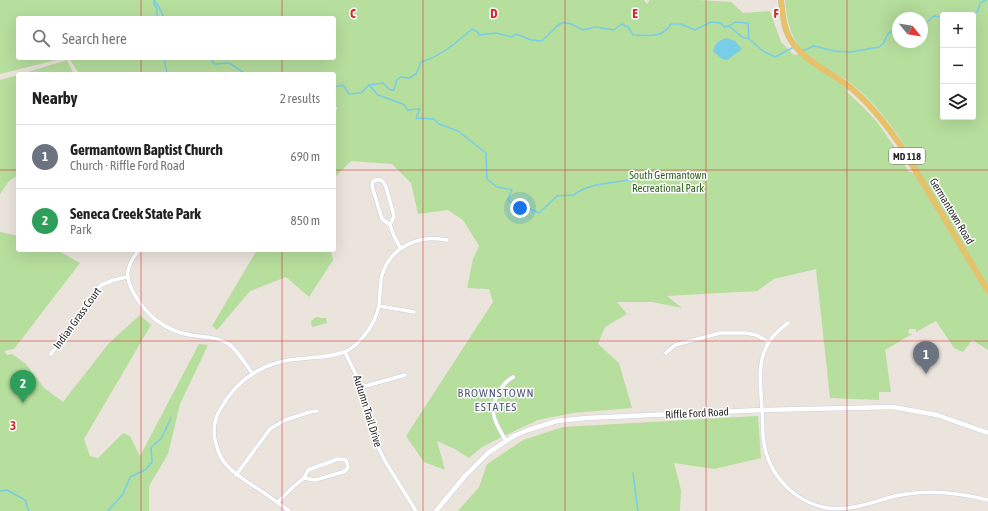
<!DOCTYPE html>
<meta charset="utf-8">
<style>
:root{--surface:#fff;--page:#f6f6f6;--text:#222;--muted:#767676;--line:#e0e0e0;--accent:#d93025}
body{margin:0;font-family:"Asap Condensed",sans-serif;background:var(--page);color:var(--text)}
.controls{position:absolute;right:12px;top:12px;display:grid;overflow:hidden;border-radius:4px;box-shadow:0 4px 16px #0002}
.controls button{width:36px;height:36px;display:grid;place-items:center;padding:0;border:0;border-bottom:1px solid var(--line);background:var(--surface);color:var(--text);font:20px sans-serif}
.compass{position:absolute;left:892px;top:12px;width:36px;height:36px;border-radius:50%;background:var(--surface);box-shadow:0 4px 16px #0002;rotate:120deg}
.you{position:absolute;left:520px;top:208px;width:14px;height:14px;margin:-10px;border:3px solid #fff;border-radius:50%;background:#1a73e8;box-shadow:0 0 0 6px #1a73e833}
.badge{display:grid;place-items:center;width:26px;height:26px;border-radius:50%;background:var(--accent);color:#fff;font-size:13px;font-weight:700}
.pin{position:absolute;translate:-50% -33px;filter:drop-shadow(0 1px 2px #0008)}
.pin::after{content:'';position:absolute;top:21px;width:14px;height:12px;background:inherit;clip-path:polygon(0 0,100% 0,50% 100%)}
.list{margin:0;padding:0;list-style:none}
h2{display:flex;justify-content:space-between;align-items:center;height:52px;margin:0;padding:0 16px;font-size:17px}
h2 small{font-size:13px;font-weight:400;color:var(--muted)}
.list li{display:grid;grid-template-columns:26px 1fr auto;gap:12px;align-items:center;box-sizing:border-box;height:64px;padding:0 16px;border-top:1px solid var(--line)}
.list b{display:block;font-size:15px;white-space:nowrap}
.list p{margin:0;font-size:13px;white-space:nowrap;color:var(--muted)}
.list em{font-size:13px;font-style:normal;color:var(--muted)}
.icon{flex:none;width:22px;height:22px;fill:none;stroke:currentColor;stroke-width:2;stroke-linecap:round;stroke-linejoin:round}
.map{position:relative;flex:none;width:988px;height:511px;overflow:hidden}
.search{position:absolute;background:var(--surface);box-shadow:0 4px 16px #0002;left:16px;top:16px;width:320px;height:44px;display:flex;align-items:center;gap:10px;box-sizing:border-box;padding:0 14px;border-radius:4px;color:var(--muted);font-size:15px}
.panel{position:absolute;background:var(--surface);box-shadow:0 4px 16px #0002;left:16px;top:72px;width:320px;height:180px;border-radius:4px}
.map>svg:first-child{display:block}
</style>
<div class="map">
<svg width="988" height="511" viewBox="0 0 988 511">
<rect width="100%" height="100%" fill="#ebe4dd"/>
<path fill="#b6de9d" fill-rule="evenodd" d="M0,0H644L647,4L650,0H697L731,2L743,13L770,11L781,42L794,55L804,53C790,35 787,22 785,0H988V350L972,340L963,352L954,348L936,321L916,332V329H909L908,333L912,334L885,350L891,392H879V400L830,398L816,269L774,279L757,291L667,296L682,308L652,302H617L627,314L605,327L598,344L619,363L632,408L573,413L538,420L508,434L482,447L469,458L455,449L437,441L445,470L424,462L406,436L493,302L489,289L467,288L473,259L479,246L463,220L448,210L418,214L411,183L392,164L351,161L334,178V114L338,108L334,106V74H79L69,58H334V18H18V58H64L0,74ZM943,15H973V117H943ZM898,18H922V42H898ZM838,75C870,92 907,143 921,176L908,171L893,145L877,122L862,106L847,92L850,84L837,76Z
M67,60L74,74H21Z
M18,75V175L9,181L0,194V80Z
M0,232L18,236V250H57L80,263L14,349L4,351L7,355L12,354L26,364L44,388L63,402L109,343L140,315L151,325L84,439L90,456L98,458L123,433L130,436L140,456L199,344L208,345L180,404L168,454L149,486V511H0Z
M257,250H331L333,260L309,297L286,277L250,291L217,330L212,326Z
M318,317L320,318H326L327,323L312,327L311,321L314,319V318Z
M758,416L761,458L714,469L674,463L681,490L680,511H458L479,487L487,464L523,440L563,427Z"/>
<path fill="#77cee6" d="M727,38L735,41L742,49L727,60L722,59L713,51C715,43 719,40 727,38Z"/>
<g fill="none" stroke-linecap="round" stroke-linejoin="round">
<path stroke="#77cee6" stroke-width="1.5" d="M154,0L159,7L164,18
M154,1V4L157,8V18
M973,15L978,11L980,3L986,0
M729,26L742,37L749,39
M922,29L927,22L934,16L943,17
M802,51L814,46L834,51L851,52L879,47L884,43C886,34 889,32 898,28
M164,58L167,73
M210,58L214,64L229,63L246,74
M369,85L378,95L403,104L408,110L420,109L416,118L434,119L439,124L458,131L486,153L487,179L497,187L512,190L508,199L514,207L518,204L519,210L528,208L539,213L557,196L574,195C586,183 620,182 637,179
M334,87L343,85L349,94L361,93L369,85L383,83L390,90H394L397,80L401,77L409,78L416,74L421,62C441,56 456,43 472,29L478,32L479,35L496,33L512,37L516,34L531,40L542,41C560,25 558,15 583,30L596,27L614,30L622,24L628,27L633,35C648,35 662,39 671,24H681L695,30L711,22L721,23L724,27L729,26L735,22L748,23L749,39L763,51L775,57L792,48
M633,473L638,511
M0,491L7,490L25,500L29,511
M108,511L123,494L130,477L145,470L152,462L151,447L161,439L171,418"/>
<g stroke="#cbcfdb" stroke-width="4.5">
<path id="minor" d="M390,225L394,216L386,187C383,180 380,178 373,181L372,186L382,219L390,225L394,236L400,247
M139,250C133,257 126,269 128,278C130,293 149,317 162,324C168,328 175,331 182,333C197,338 215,335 229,344C237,350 246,365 252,373
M379,306L414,312
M788,323C754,347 760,373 762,410C763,421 762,432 764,443C769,476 795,502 827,508C852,511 872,502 895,496C926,489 957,492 988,500
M345,352L362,387L365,409L378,447L385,461L416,511
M666,353L675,345L720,333H746L756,335L769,342
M51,354L101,285L114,280L127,277
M362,387L405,375
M506,441C496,423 488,414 498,393C502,386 506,381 513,377
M236,475L270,429L285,420L310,412L317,411
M278,502L293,487L304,478L315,480L343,472L346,470L348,467L346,460L338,459L308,470L304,478
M289,511C277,502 265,493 252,485C242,478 231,472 224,462C219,456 217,448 215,440C213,429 215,417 221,408C235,383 257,367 284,361C303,357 326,359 344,352C351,350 358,343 363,337C371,328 377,317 379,305C380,295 380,285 382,275C391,246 420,234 447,240"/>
</g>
<g stroke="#cbcfdb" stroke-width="5.5">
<path id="tertiary" d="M436,511L465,476L488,453L514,436L528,430L557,421L586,418L762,410L893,407L937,415L988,433"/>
</g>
<g stroke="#c3c3c3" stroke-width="6">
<path id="primary" d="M781,0C782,10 783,21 786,30C796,59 829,70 851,88C869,103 885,123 899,143L988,291"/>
</g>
<use href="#minor" stroke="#fff" stroke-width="3.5"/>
<use href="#tertiary" stroke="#fff" stroke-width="4.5"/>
<use href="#primary" stroke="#e7c366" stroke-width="5.5"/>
</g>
<path fill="none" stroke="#d62828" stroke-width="1" stroke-opacity="0.55" d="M141,0V18M282,0V18M423,0V511M565,0V511M706,0V511M847,0V511M141,58V74M282,58V74M0,170H18M334,170H988M141,250V511M282,250V511M0,341H988"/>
<g text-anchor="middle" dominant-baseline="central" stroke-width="3" stroke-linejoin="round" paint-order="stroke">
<rect fill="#fff" stroke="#6a6a6a" stroke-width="1" x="889" y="148" width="36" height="16" rx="3"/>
<g font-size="10" font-weight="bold" fill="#2a2a2a">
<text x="907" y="156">MD 118</text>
</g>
<g font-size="11" fill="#30621f" stroke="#fff">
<text x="668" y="175">South Germantown<tspan x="668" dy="13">Recreational Park</tspan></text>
</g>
<g font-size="11" fill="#2a2a2a" stroke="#fff">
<text transform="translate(952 211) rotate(59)">Germantown Road</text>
<text transform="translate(77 318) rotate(-54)">Indian Grass Court</text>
<text transform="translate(368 411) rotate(73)">Autumn Trail Drive</text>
<text transform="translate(697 413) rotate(-3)">Riffle Ford Road</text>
</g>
<g font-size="12" letter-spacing="1" fill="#4d5778" stroke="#fff">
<text x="496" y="393">BROWNSTOWN<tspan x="496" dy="14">ESTATES</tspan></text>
</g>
</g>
<g font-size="13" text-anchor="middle" font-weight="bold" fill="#d62828" stroke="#fff" stroke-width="3" stroke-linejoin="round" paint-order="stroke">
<text x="353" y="18">C</text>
<text x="494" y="18">D</text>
<text x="635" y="18">E</text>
<text x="776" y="18">F</text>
<text x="13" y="430">3</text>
</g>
</svg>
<div class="controls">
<button>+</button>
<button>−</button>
<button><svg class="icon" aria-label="layers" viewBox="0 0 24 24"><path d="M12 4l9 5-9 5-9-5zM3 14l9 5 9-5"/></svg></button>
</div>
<svg class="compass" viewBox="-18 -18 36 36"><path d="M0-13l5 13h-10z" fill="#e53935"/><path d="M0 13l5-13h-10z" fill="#767676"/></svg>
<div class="you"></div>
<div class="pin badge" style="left:926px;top:374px;background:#6b7280">1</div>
<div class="pin badge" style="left:23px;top:403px;background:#2e9e5b">2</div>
<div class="search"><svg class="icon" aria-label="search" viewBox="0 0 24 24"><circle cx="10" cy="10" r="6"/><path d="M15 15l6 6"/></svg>Search here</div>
<section class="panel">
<h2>Nearby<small>2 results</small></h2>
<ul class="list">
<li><span class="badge" style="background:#6b7280">1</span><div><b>Germantown Baptist Church</b><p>Church · Riffle Ford Road</p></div><em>690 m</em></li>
<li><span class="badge" style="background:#2e9e5b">2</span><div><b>Seneca Creek State Park</b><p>Park</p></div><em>850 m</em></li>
</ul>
</section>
</div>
